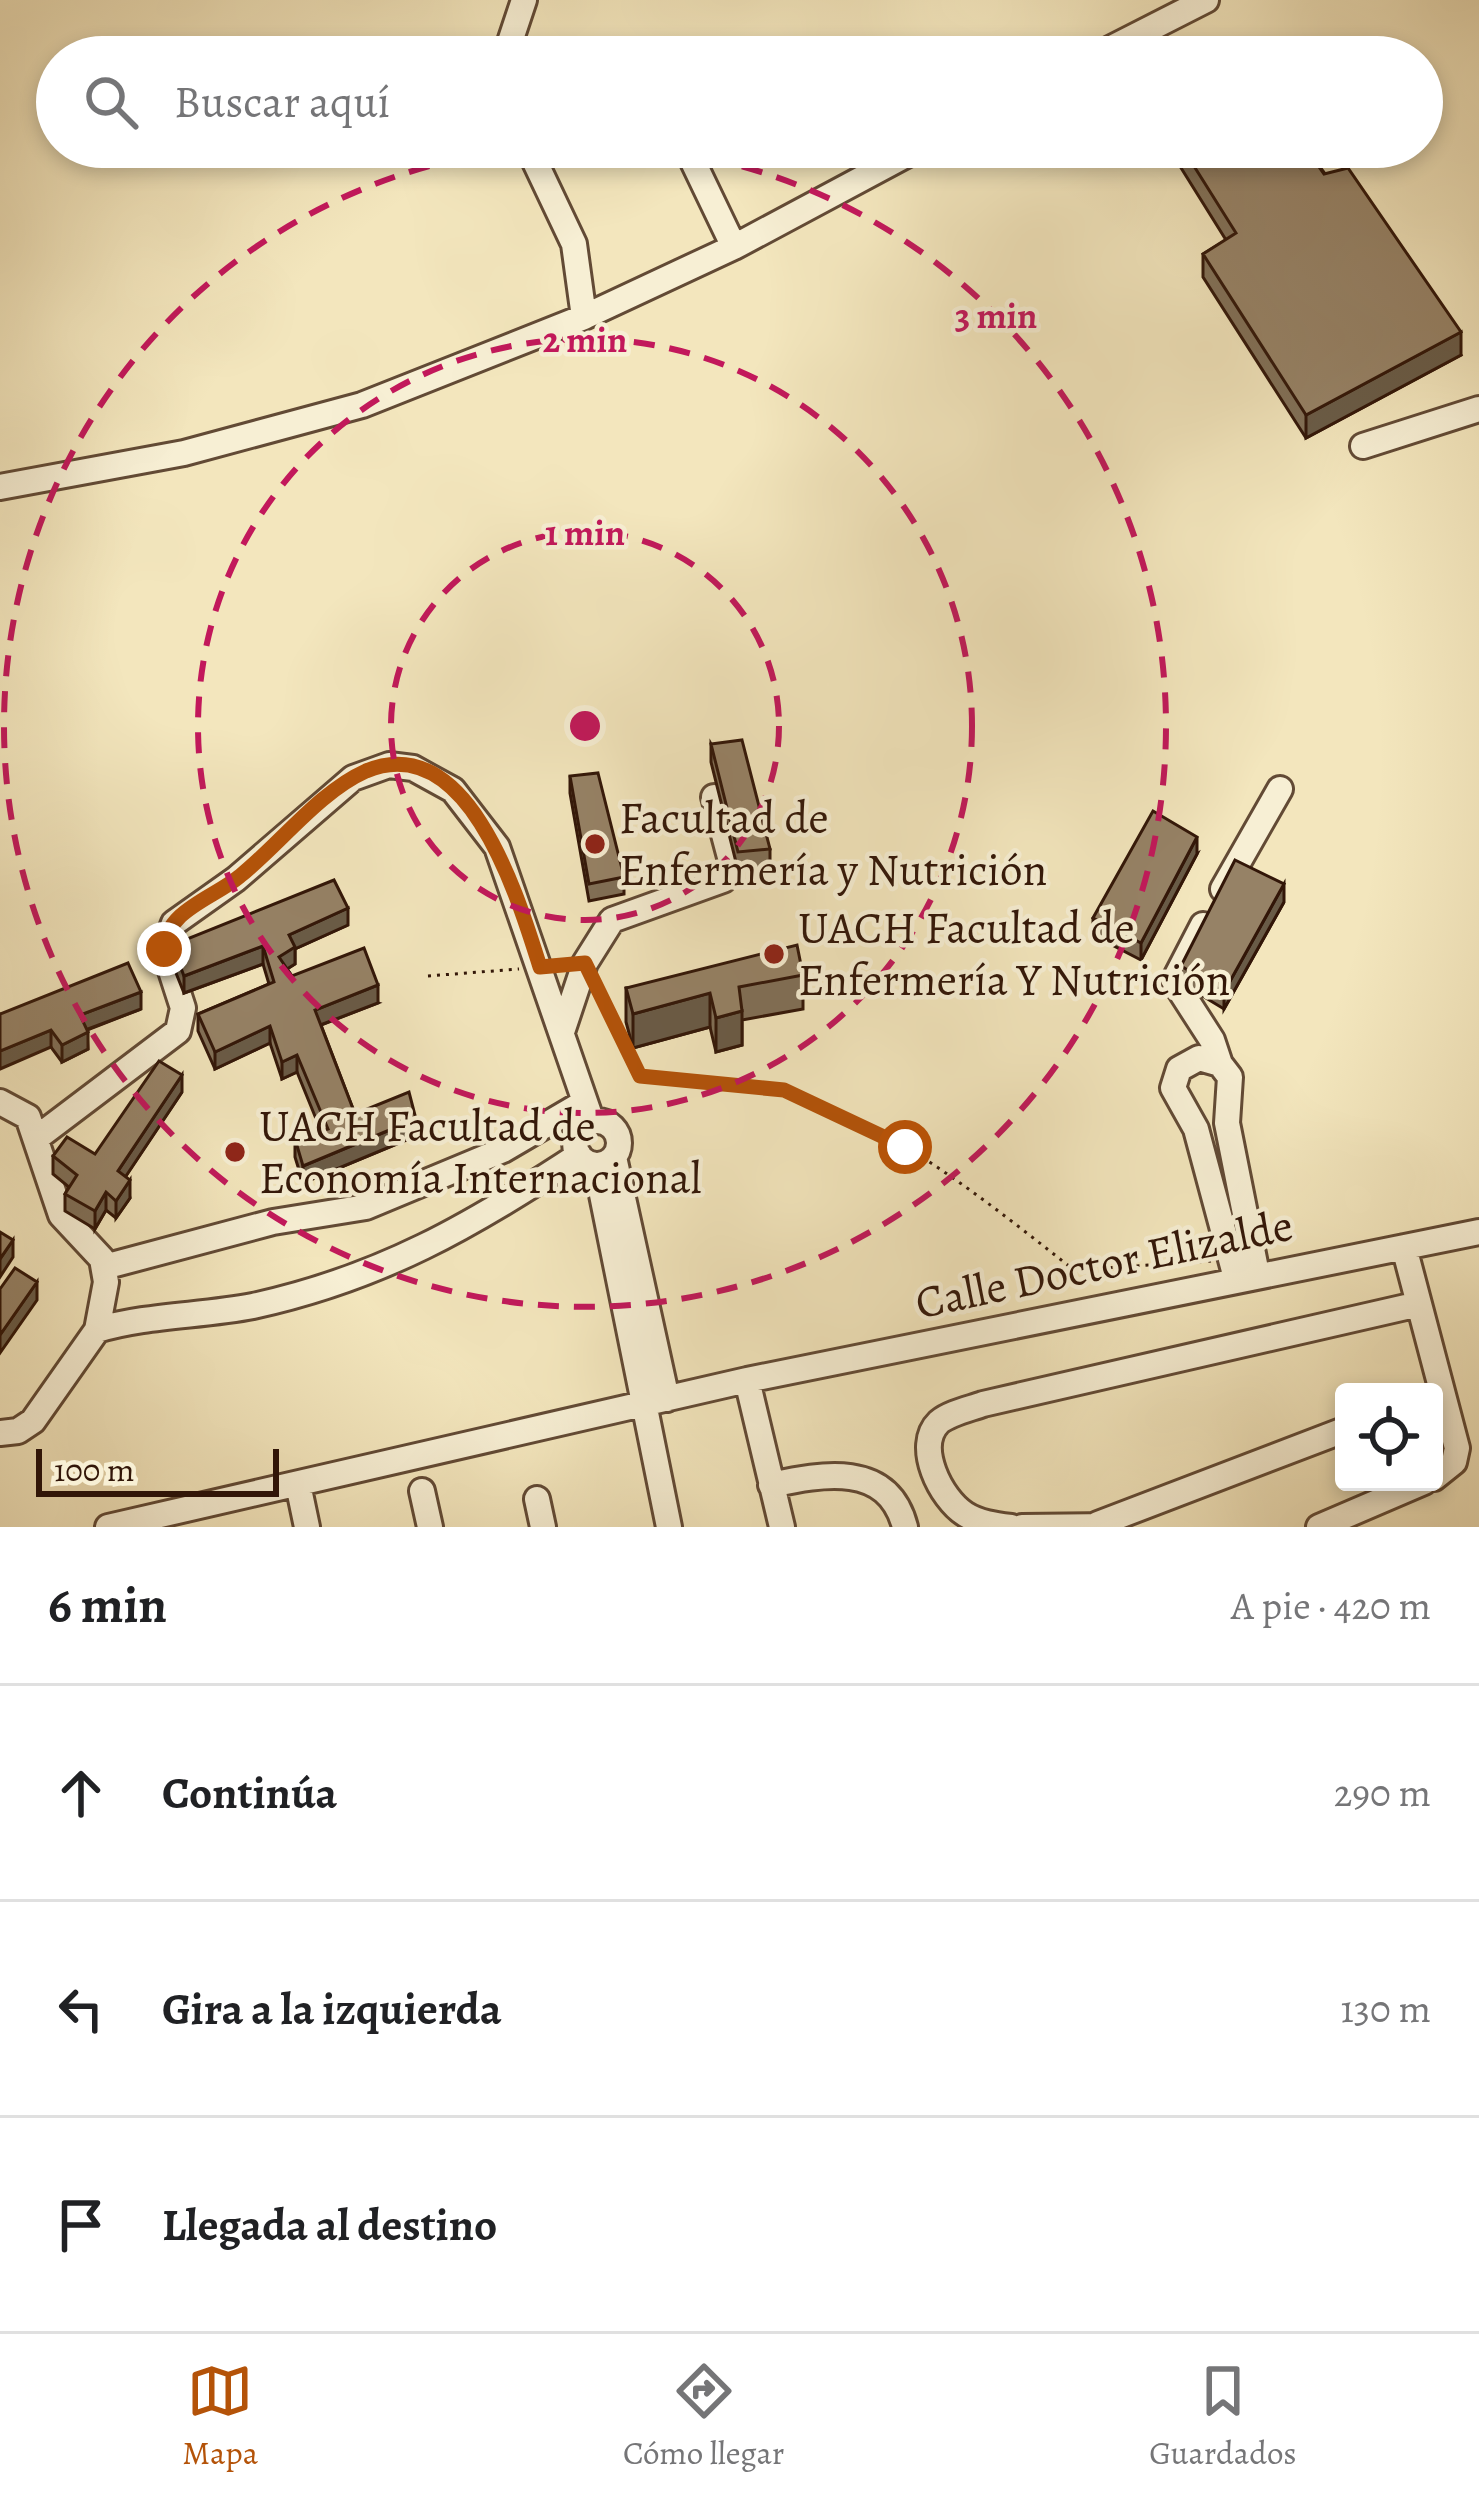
<!DOCTYPE html>
<html lang="es">
<meta charset="utf-8">
<style>
:root{--surface:#fff;--page:#f2f2f2;--text:#202124;--muted:#757577;--line:#e0e0e0;--accent:#b45309}
body{margin:0;font-family:Alegreya,serif;background:var(--page);color:var(--text)}
.controls{position:absolute;right:36px;bottom:36px;display:grid;overflow:hidden;border-radius:12px;box-shadow:0 6px 18px #0003}
.controls button{width:108px;height:108px;display:grid;place-items:center;padding:0;border:0;border-bottom:3px solid var(--line);background:var(--surface);color:var(--text);font:60px sans-serif}
.scale{position:absolute;left:36px;bottom:30px;width:243px;box-sizing:border-box;padding-left:12px;border:6px solid #321608;border-top:0;font-size:33px;line-height:42px;white-space:nowrap;color:#321608;-webkit-text-stroke:9px #f7efd4;paint-order:stroke}
.stop{position:absolute;width:36px;height:36px;margin:-27px;border:9px solid #b45309;border-radius:50%;background:#fff}
.stop.end{background:#b45309;border-color:#fff;box-shadow:0 3px 12px #0008}
.list{margin:0;padding:0;list-style:none}
h2{display:flex;justify-content:space-between;align-items:center;height:156px;margin:0;padding:0 48px;font-size:51px}
h2 small{font-size:39px;font-weight:400;color:var(--muted)}
.list li{display:grid;grid-template-columns:78px 1fr auto;gap:36px;align-items:center;box-sizing:border-box;height:216px;padding:0 48px;border-top:3px solid var(--line)}
.list b{display:block;font-size:45px;white-space:nowrap}
.list em{font-size:39px;font-style:normal;color:var(--muted)}
.icon{flex:none;width:66px;height:66px;fill:none;stroke:currentColor;stroke-width:2;stroke-linecap:round;stroke-linejoin:round}
.map{position:relative;flex:none;width:1479px;height:1527px;overflow:hidden}
.search{position:absolute;background:var(--surface);box-shadow:0 6px 18px #0003;left:36px;right:36px;top:36px;height:132px;display:flex;align-items:center;gap:30px;box-sizing:border-box;padding:0 42px;border-radius:66px;color:var(--muted);font-size:45px}
.sheet{height:804px;background:var(--surface)}
nav{display:flex;justify-content:space-around;align-items:center;box-sizing:border-box;height:168px;border-top:3px solid var(--line);background:var(--surface);font-size:33px;color:var(--muted)}
nav a{display:grid;justify-items:center;gap:6px}
nav .on{color:var(--accent)}
.map>svg:first-child{display:block}
</style>
<div class="map">
<svg width="1479" height="1527" viewBox="0 0 1479 1527">
<rect width="100%" height="100%" fill="#f3e6bd"/>
<filter id="stains"><feTurbulence type="fractalNoise" baseFrequency=".00167" numOctaves="4"/><feColorMatrix values="0 0 0 0 .2 0 0 0 0 .09 0 0 0 0 .02 0 0 0 .5 -.17"/></filter>
<radialGradient id="worn" r=".72"><stop offset=".6" stop-color="#630" stop-opacity="0"/><stop offset="1" stop-color="#630" stop-opacity=".3"/></radialGradient>
<g fill="none" stroke-linecap="round" stroke-linejoin="round">
<g stroke="#624a35" stroke-width="30">
<path id="minor" d="M505,57L524,0
M1094,57L1206,0
M528,147L574,244L584,317
M686,147L734,247
M1363,446L1479,409
M0,487L184,453L362,405L584,317L734,247L921,147
M1223,889L1280,789
M1203,925L1174,981L1212,1040L1220,1064
M562,1032L585,963L612,920L723,880L731,861L714,797
M0,1102L28,1117L61,1215L102,1259L106,1282L97,1330
M575 1143a22 22 0 1 1 44 0a22 22 0 1 1-44 0Z
M38,1137L178,1031L183,1008L164,949L174,923L236,879L353,778L389,765L413,768L453,790L497,847L592,1122
M614,1157L667,1399
M596,1165L669,1527
M1404,1247L1457,1448L1454,1462L1434,1478
M104,1267L273,1222L366,1207L503,1150L585,1102
M1236,1278L1196,1129L1173,1088L1179,1069L1199,1058L1220,1064L1230,1077L1227,1123L1257,1274
M747,1380L782,1527
M0,1433L18,1431L33,1421L97,1330C146,1315 202,1316 253,1306C381,1278 471,1226 579,1155
M298,1484L307,1527
M771,1485C822,1474 888,1461 905,1527
M422,1491L430,1527
M537,1499L543,1527
M1098,1524L1344,1430
M108,1527L747,1380L1479,1232
M1011,1527C995,1525 979,1523 965,1514C941,1499 914,1446 939,1422C950,1413 969,1409 983,1404L1419,1304
M1022,1527L1111,1526
M1319,1527L1424,1482"/>
</g>
<path stroke="#321608" stroke-width="3" stroke-dasharray="3 6" stroke-linecap="butt" d="M428,976L519,969
M597,988L640,1075C686,1080 743,1077 787,1091C895,1126 986,1201 1074,1270L1211,1261"/>
<use href="#minor" stroke="#f7efd4" stroke-width="24"/>
</g>
<path fill="#817058" stroke="#321608" stroke-width="3" d="M1168,147H1305L1461,355L1306,438L1203,277V254L1226,240Z
M711,744L770,849V866L738,870L711,762Z
M570,776L624,877V894L589,901L570,793Z
M1197,854L1141,960L1093,935V918Z
M1284,902L1224,1009L1181,983V966Z
M348,925L295,949V964L287,969L292,976L378,1003L321,1025L355,1114L416,1136L303,1183L295,1157V1139L321,1131L297,1072L282,1079L270,1043L215,1069L198,1031V1014L269,984L263,964L184,993L172,963V945Z
M803,975V1009L742,1020V1045L716,1052L710,1027L633,1048L626,1022V988Z
M141,1009L87,1030L88,1049L62,1062L51,1047L0,1014Z
M182,1092L125,1177L130,1198L116,1218L106,1210L95,1229L65,1211V1194L69,1187L53,1174V1156L95,1154Z"/>
<path fill="#695b47" stroke="#321608" stroke-width="3" d="M1461,332V355L1306,438V415Z
M1197,837V854L1141,960V943Z
M1284,884V902L1224,1009V992Z
M348,908V925L295,949V964L279,974V957L289,935Z
M263,946V964L184,993V976Z
M378,985V1003L315,1027V1010Z
M141,992V1009L80,1032V1015Z
M710,993V1027L633,1048V1014Z
M742,1011V1045L716,1052V1018Z
M270,1026V1043L215,1069V1052Z
M51,1030V1047L0,1069V1051Z
M88,1032V1049L62,1062V1045Z
M297,1055V1072L282,1079V1062Z
M182,1075V1092L118,1188V1171Z
M416,1119V1136L303,1183V1166Z
M130,1180V1198L116,1218V1201Z
M106,1192V1210L95,1229V1211Z
M13,1240V1257L0,1277V1259Z
M37,1282V1300L0,1353V1335Z"/>
<path fill="#968266" stroke="#321608" stroke-width="3" d="M1182,147H1305L1324,174L1348,168L1461,332L1306,415L1203,254L1236,233Z
M742,740L770,849L738,852L711,744Z
M598,773L624,877L589,884L570,776Z
M1153,811L1197,837L1141,943L1093,918Z
M1235,860L1284,884L1224,992L1181,966Z
M334,880L348,908L289,935L295,947L279,957L292,976L364,948L378,985L315,1010L355,1114L409,1092L416,1119L303,1166L295,1139L328,1129L297,1055L282,1062L270,1026L215,1052L198,1014L274,982L263,946L184,976L172,945Z
M797,945L803,975L739,987L742,1011L716,1018L710,993L633,1014L626,988Z
M128,963L141,992L80,1015L88,1032L62,1045L51,1030L0,1051V1014Z
M159,1061L182,1075L118,1171L130,1180L116,1201L106,1192L95,1211L65,1194L77,1175L53,1156L67,1137L95,1154Z
M0,1232L13,1240L0,1259Z
M15,1268L37,1282L0,1335V1289Z"/>
<g fill="none" stroke-linecap="round" stroke-linejoin="round">
<path stroke="#b45309" stroke-width="15" d="M164,949C166,910 214,898 240,876C280,844 319,792 366,771C469,728 519,901 540,967L585,963L640,1076L784,1090L905,1147"/>
</g>
<g fill="none" stroke="#c2185b" stroke-width="6" stroke-dasharray="21 15">
<circle cx="585" cy="726" r="194"/>
<circle cx="585" cy="726" r="387"/>
<path d="M636 147A581 581 0 1 1 534 147"/>
</g>
<g fill="#8f2418" stroke="#f7efd4" stroke-width="4.5">
<circle cx="595" cy="844" r="12"/>
<circle cx="774" cy="954" r="12"/>
<circle cx="235" cy="1152" r="12"/>
</g>
<g text-anchor="middle" dominant-baseline="central" stroke-width="9" stroke-linejoin="round" paint-order="stroke">
<g font-size="45" fill="#321608" stroke="#f7efd4" text-anchor="start">
<text x="619" y="818">Facultad de<tspan x="619" dy="52">Enfermería y Nutrición</tspan></text>
<text x="798" y="928">UACH Facultad de<tspan x="798" dy="52">Enfermería Y Nutrición</tspan></text>
<text x="259" y="1126">UACH Facultad de<tspan x="259" dy="52">Economía Internacional</tspan></text>
</g>
<g font-size="45" fill="#321608" stroke="#f7efd4">
<text transform="translate(1104 1264) rotate(-12)">Calle Doctor Elizalde</text>
</g>
</g>
<circle cx="585" cy="726" r="18" fill="#c2185b" stroke="#f7efd4" stroke-width="6"/>
<g font-size="36" text-anchor="middle" font-weight="bold" fill="#c2185b" stroke="#f7efd4" stroke-width="9" stroke-linejoin="round" paint-order="stroke">
<text x="996" y="328">3 min</text>
<text x="585" y="352">2 min</text>
<text x="585" y="545">1 min</text>
</g>
<rect width="100%" height="100%" filter="url(#stains)"/>
<rect width="100%" height="100%" fill="url(#worn)"/>
</svg>
<div class="controls">
<button><svg class="icon" aria-label="locate" viewBox="0 0 24 24"><circle cx="12" cy="12" r="6"/><path d="M12 2v4M12 18v4M2 12h4M18 12h4"/></svg></button>
</div>
<div class="scale">100 m</div>
<div class="stop" style="left:905px;top:1147px"></div>
<div class="stop end" style="left:164px;top:949px"></div>
<div class="search"><svg class="icon" aria-label="search" viewBox="0 0 24 24"><circle cx="10" cy="10" r="6"/><path d="M15 15l6 6"/></svg>Buscar aquí</div>
</div>
<section class="sheet">
<h2>6 min<small>A pie · 420 m</small></h2>
<ul class="list">
<li><svg class="icon" aria-label="ahead" viewBox="0 0 24 24"><path d="M12 20V5M6 11l6-6 6 6"/></svg><div><b>Continúa</b></div><em>290 m</em></li>
<li><svg class="icon" aria-label="left" viewBox="0 0 24 24"><path d="M17 20v-9H6M10 6l-5 5 5 5"/></svg><div><b>Gira a la izquierda</b></div><em>130 m</em></li>
<li><svg class="icon" aria-label="arrive" viewBox="0 0 24 24"><path d="M6 21V4h12l-3 4 3 4H6"/></svg><div><b>Llegada al destino</b></div></li>
</ul>
</section>
<nav>
<a class="on"><svg class="icon" aria-label="map" viewBox="0 0 24 24"><path d="M3 6l6-2 6 2 6-2v14l-6 2-6-2-6 2zM9 4v14M15 6v14"/></svg>Mapa</a>
<a><svg class="icon" aria-label="directions" viewBox="0 0 24 24"><path d="M12 3l9 9-9 9-9-9zM9 14v-3h6M13 9l2 2-2 2"/></svg>Cómo llegar</a>
<a><svg class="icon" aria-label="saved" viewBox="0 0 24 24"><path d="M7 4h10v16l-5-4-5 4z"/></svg>Guardados</a>
</nav>
